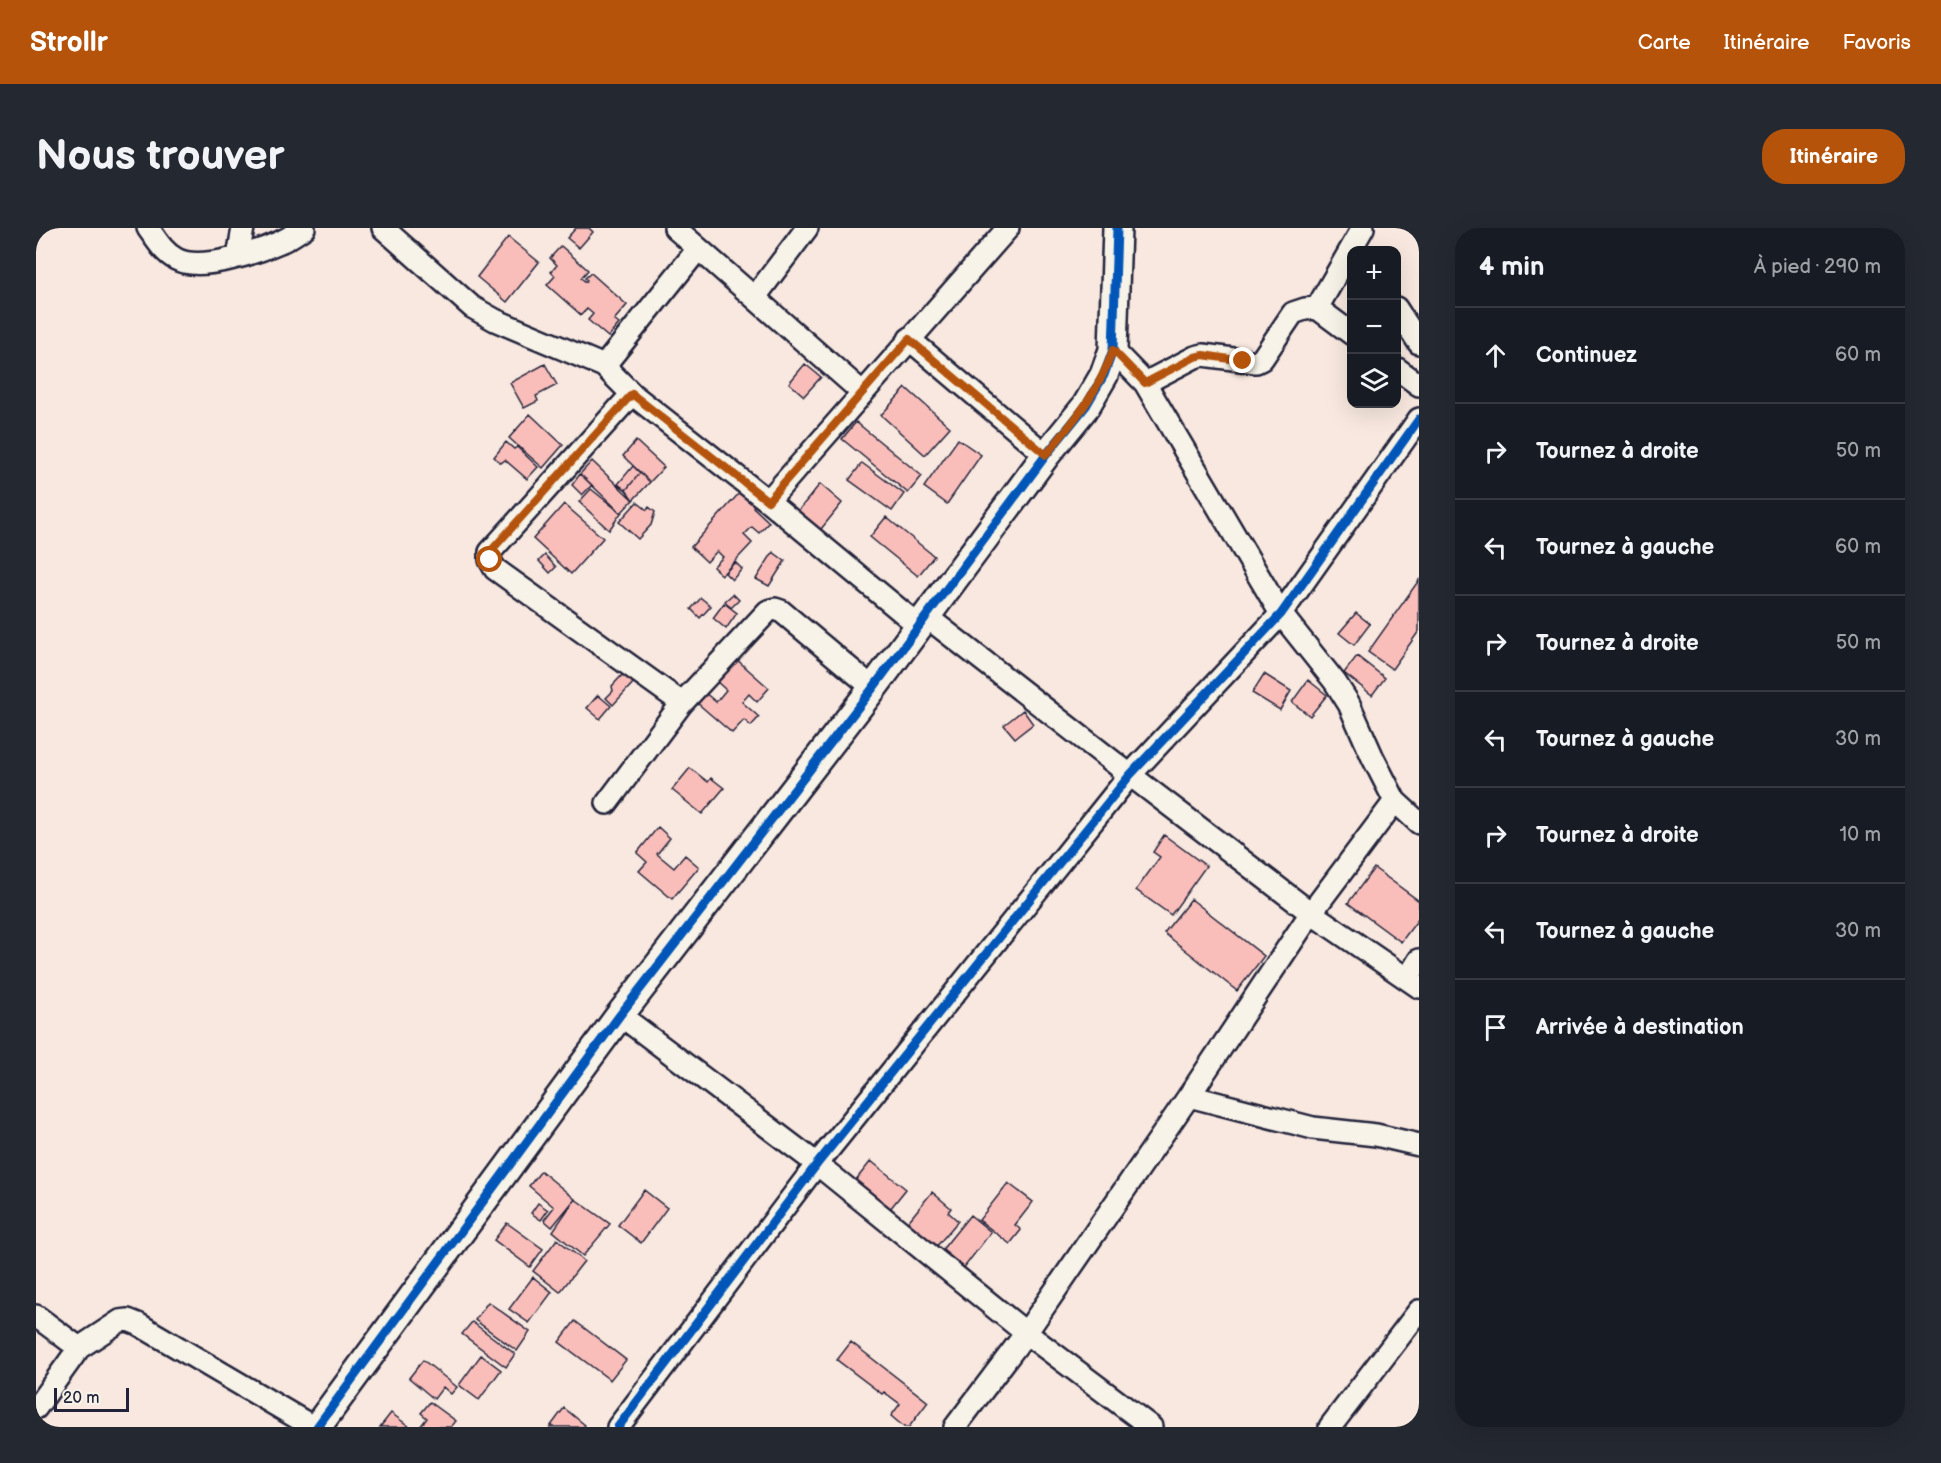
<!DOCTYPE html>
<html lang="fr">
<meta charset="utf-8">
<style>
:root{--surface:#171b24;--page:#242831;--text:#f1f3f6;--muted:#9ea1a6;--line:#363941;--accent:#b45309}
body{margin:0;font-family:"Balsamiq Sans",sans-serif;background:var(--page);color:var(--text)}
.controls{position:absolute;right:18px;top:18px;display:grid;overflow:hidden;border-radius:12px;box-shadow:0 6px 24px #0002}
.controls button{width:54px;height:54px;display:grid;place-items:center;padding:0;border:0;border-bottom:2px solid var(--line);background:var(--surface);color:var(--text);font:30px sans-serif}
.scale{position:absolute;left:18px;bottom:15px;width:75px;box-sizing:border-box;padding-left:6px;border:3px solid #22223b;border-top:0;font-size:16px;line-height:21px;white-space:nowrap;color:#22223b;-webkit-text-stroke:4px #f7f3e8;paint-order:stroke}
.stop{position:absolute;width:18px;height:18px;margin:-14px;border:4px solid #b45309;border-radius:50%;background:#fff}
.stop.end{background:#b45309;border-color:#fff;box-shadow:0 2px 6px #0008}
.list{margin:0;padding:0;list-style:none}
h2{display:flex;justify-content:space-between;align-items:center;height:78px;margin:0;padding:0 24px;font-size:26px}
h2 small{font-size:20px;font-weight:400;color:var(--muted)}
.list li{display:grid;grid-template-columns:39px 1fr auto;gap:18px;align-items:center;box-sizing:border-box;height:96px;padding:0 24px;border-top:2px solid var(--line)}
.list b{display:block;font-size:22px;white-space:nowrap}
.list em{font-size:20px;font-style:normal;color:var(--muted)}
.icon{flex:none;width:33px;height:33px;fill:none;stroke:currentColor;stroke-width:2;stroke-linecap:round;stroke-linejoin:round}
.map{position:relative;flex:none;width:1383px;height:1199px;overflow:hidden;border-radius:24px}
header{display:flex;align-items:center;gap:36px;box-sizing:border-box;height:84px;padding:0 30px;background:var(--accent);color:#fff}
header strong{font-size:28px}
nav{display:flex;gap:33px;margin-inline-start:auto;font-size:21px}
.intro{display:flex;align-items:center;justify-content:space-between;box-sizing:border-box;height:144px;padding:0 36px}
h1{margin:0;font-size:42px}
.button{padding:15px 27px;border-radius:24px;background:var(--accent);color:#fff;font-size:21px;font-weight:700}
main{display:flex;gap:36px;padding:0 36px}
aside{flex:1;background:var(--surface);border-radius:24px;box-shadow:0 6px 24px #0002}
.map>svg:first-child{display:block}
</style>
<header>
<strong>Strollr</strong>
<nav><a>Carte</a><a>Itinéraire</a><a>Favoris</a></nav>
</header>
<div class="intro"><h1>Nous trouver</h1><a class="button">Itinéraire</a></div>
<main>
<div class="map">
<svg width="1383" height="1199" viewBox="0 0 1383 1199">
<rect width="100%" height="100%" fill="#f8e8df"/>
<filter id="ink" filterUnits="userSpaceOnUse"><feTurbulence type="fractalNoise" baseFrequency=".0167" numOctaves="2"/><feDisplacementMap in="SourceGraphic" scale="12" xChannelSelector="R" yChannelSelector="G"/><feConvolveMatrix kernelMatrix="1 2 1 2 8 2 1 2 1" color-interpolation-filters="sRGB"/></filter>
<g filter="url(#ink)">
<path fill="#fabeba" stroke="#22223b" stroke-width="1.5" d="M540,0H553L557,4L543,20L531,10Z
M472,9L503,34L471,74L441,49Z
M525,18L552,42L545,50L550,54L551,52L549,50L555,45L591,77L578,92L583,96L572,109L552,92L557,86L551,81L545,87L511,57L519,48L515,44L521,37L514,30Z
M509,136L521,157L500,168L502,173L488,180L474,155Z
M769,136L785,149L768,168L753,155Z
M870,160L914,199L889,227L845,187Z
M494,186L527,217L507,240L473,210Z
M820,194L886,248L872,265L806,211Z
M922,211L945,227L911,276L888,259Z
M600,213L628,239L614,254L587,228Z
M470,214L478,221L481,219L502,239L491,251L469,232L465,235L458,229Z
M556,233L597,272L585,285L544,246Z
M826,235L868,266L856,283L813,252Z
M597,238L604,245L590,262L582,256Z
M604,245L614,254L597,272L590,262Z
M544,246L556,257L546,267L536,257Z
M784,256L806,275L781,306L758,288Z
M555,261L585,285L573,302L543,274Z
M706,262L719,274L717,279L733,294L723,305L716,299L708,307L716,315L686,347L677,339L687,329L681,323L671,334L655,319Z
M601,274L611,282L613,279L619,284L615,297L602,311L583,294Z
M528,276L567,310L535,346L497,311Z
M850,289L898,328L882,348L834,309Z
M737,324L749,333L733,358L720,351Z
M509,327L520,339L514,345L503,333Z
M699,334L706,341L696,352L689,345Z
M1383,352V403L1356,441L1332,424Z
M697,366L703,372L695,380L689,373Z
M665,370L675,378L664,390L655,381Z
M688,375L701,385L690,401L677,390Z
M1320,385L1334,396L1318,417L1303,405Z
M1321,428L1349,450L1336,467L1308,445Z
M699,430L733,460L721,474L713,466L706,474L723,489L715,498L708,492L696,505L660,474L668,464L680,474L690,462L679,452Z
M588,445L598,454L577,477L570,470L577,463L576,458Z
M1228,446L1255,463L1244,482L1216,465Z
M1272,452L1291,467L1274,488L1256,474Z
M562,467L575,478L564,491L551,480Z
M987,482L997,496L979,510L968,497Z
M654,540L672,554L675,550L688,560L666,586L636,562Z
M622,599L634,610L621,626L638,640L649,627L663,639L636,671L603,643L611,634L601,625Z
M1128,607L1170,638L1135,687L1100,662L1124,629L1117,624Z
M1338,640L1383,673V690L1365,714L1312,675Z
M1155,671L1228,728L1201,763L1128,705Z
M835,933L870,961L854,981L819,953Z
M505,943L539,971L516,999L508,992L518,979L493,958Z
M972,955L997,974L979,997L985,1002L974,1016L943,992Z
M608,962L631,980L605,1015L582,997Z
M896,964L915,980L912,984L922,993L900,1019L871,995Z
M539,971L574,996L547,1028L517,1003Z
M502,975L512,982L505,992L495,985Z
M934,987L955,1004L927,1041L905,1023Z
M471,995L507,1021L494,1039L458,1012Z
M521,1011L548,1033L524,1064L497,1043Z
M497,1049L516,1064L493,1095L473,1081Z
M452,1074L494,1104L481,1123L439,1092Z
M539,1093L590,1132L574,1152L523,1114Z
M436,1094L479,1126L470,1139L426,1106Z
M815,1114L892,1174L873,1199H868L855,1188L864,1176L848,1164L846,1166L801,1132Z
M445,1127L465,1142L443,1172L423,1157Z
M387,1132L421,1159L415,1166L407,1159L398,1171L373,1150Z
M394,1174L420,1193L415,1199H384L391,1190L385,1185Z
M528,1180L549,1197L547,1199H514Z
M355,1185L374,1199H344Z"/>
<g fill="none" stroke-linecap="round" stroke-linejoin="round">
<g stroke="#22223b" stroke-width="26">
<path id="minor" d="M112,0C120,11 127,24 140,31C164,44 220,25 244,14C252,11 260,5 268,0
M347,0L436,79L459,92L568,138L596,166L732,273L883,398
M639,0L827,165
M202,29L207,0
M719,69L771,0
M1281,80L1327,0
M1360,80L1383,115
M873,111L1010,227
M1077,122L1109,155L1245,386L1299,454L1313,476L1337,530L1359,573L1383,595
M568,138L662,21
M1360,140L1383,157
M1109,155L1159,129L1167,127L1220,134L1226,131L1257,85L1269,81L1281,80L1316,106
M596,166L454,324V332L459,341L646,475
M732,273L972,0
M891,389L1094,547L1275,685L1383,759
M571,575L646,475L732,383L739,381L745,383L837,460
M1372,750L1383,732
M584,787L781,936L990,1105L1115,1199
M1153,868L1277,900L1340,907L1383,917
M0,1088L43,1120L84,1093L92,1092L102,1096L277,1199
M0,1180L43,1120
M582,1199L781,936L1094,547L1245,386L1383,191
M919,1199L990,1105L1153,868L1275,685L1359,573
M1294,1199L1383,1083"/>
</g>
<g stroke="#22223b" stroke-width="32">
<path id="tertiary" d="M281,1199L584,787L837,460L1010,227L1050,178L1068,147L1077,122L1081,0"/>
</g>
<use href="#minor" stroke="#f7f3e8" stroke-width="21"/>
<use href="#tertiary" stroke="#f7f3e8" stroke-width="27"/>
<g stroke="#f7f3e8" stroke-width="13">
<path id="cycleway" d="M281,1199L584,787L837,460L1010,227L1050,178L1068,147L1077,122L1081,0
M582,1199L781,936L1094,547L1245,386L1383,191"/>
</g>
<use href="#cycleway" stroke="#0057b8" stroke-width="9"/>
</g>
</g>
<g fill="none" stroke-linecap="round" stroke-linejoin="round" filter="url(#ink)">
<path stroke="#b45309" stroke-width="8" d="M454,332V324L596,166L732,273L873,111L1010,227C1039,191 1061,167 1077,122L1109,155L1159,129L1167,127L1207,133"/>
</g>
</svg>
<div class="controls">
<button>+</button>
<button>−</button>
<button><svg class="icon" aria-label="layers" viewBox="0 0 24 24"><path d="M12 4l9 5-9 5-9-5zM3 14l9 5 9-5"/></svg></button>
</div>
<div class="scale">20 m</div>
<div class="stop" style="left:454px;top:332px"></div>
<div class="stop end" style="left:1207px;top:133px"></div>
</div>
<aside>
<h2>4 min<small>À pied · 290 m</small></h2>
<ul class="list">
<li><svg class="icon" aria-label="ahead" viewBox="0 0 24 24"><path d="M12 20V5M6 11l6-6 6 6"/></svg><div><b>Continuez</b></div><em>60 m</em></li>
<li><svg class="icon" aria-label="right" viewBox="0 0 24 24"><path d="M7 20v-9h11M14 6l5 5-5 5"/></svg><div><b>Tournez à droite</b></div><em>50 m</em></li>
<li><svg class="icon" aria-label="left" viewBox="0 0 24 24"><path d="M17 20v-9H6M10 6l-5 5 5 5"/></svg><div><b>Tournez à gauche</b></div><em>60 m</em></li>
<li><svg class="icon" aria-label="right" viewBox="0 0 24 24"><path d="M7 20v-9h11M14 6l5 5-5 5"/></svg><div><b>Tournez à droite</b></div><em>50 m</em></li>
<li><svg class="icon" aria-label="left" viewBox="0 0 24 24"><path d="M17 20v-9H6M10 6l-5 5 5 5"/></svg><div><b>Tournez à gauche</b></div><em>30 m</em></li>
<li><svg class="icon" aria-label="right" viewBox="0 0 24 24"><path d="M7 20v-9h11M14 6l5 5-5 5"/></svg><div><b>Tournez à droite</b></div><em>10 m</em></li>
<li><svg class="icon" aria-label="left" viewBox="0 0 24 24"><path d="M17 20v-9H6M10 6l-5 5 5 5"/></svg><div><b>Tournez à gauche</b></div><em>30 m</em></li>
<li><svg class="icon" aria-label="arrive" viewBox="0 0 24 24"><path d="M6 21V4h12l-3 4 3 4H6"/></svg><div><b>Arrivée à destination</b></div></li>
</ul>
</aside>
</main>
